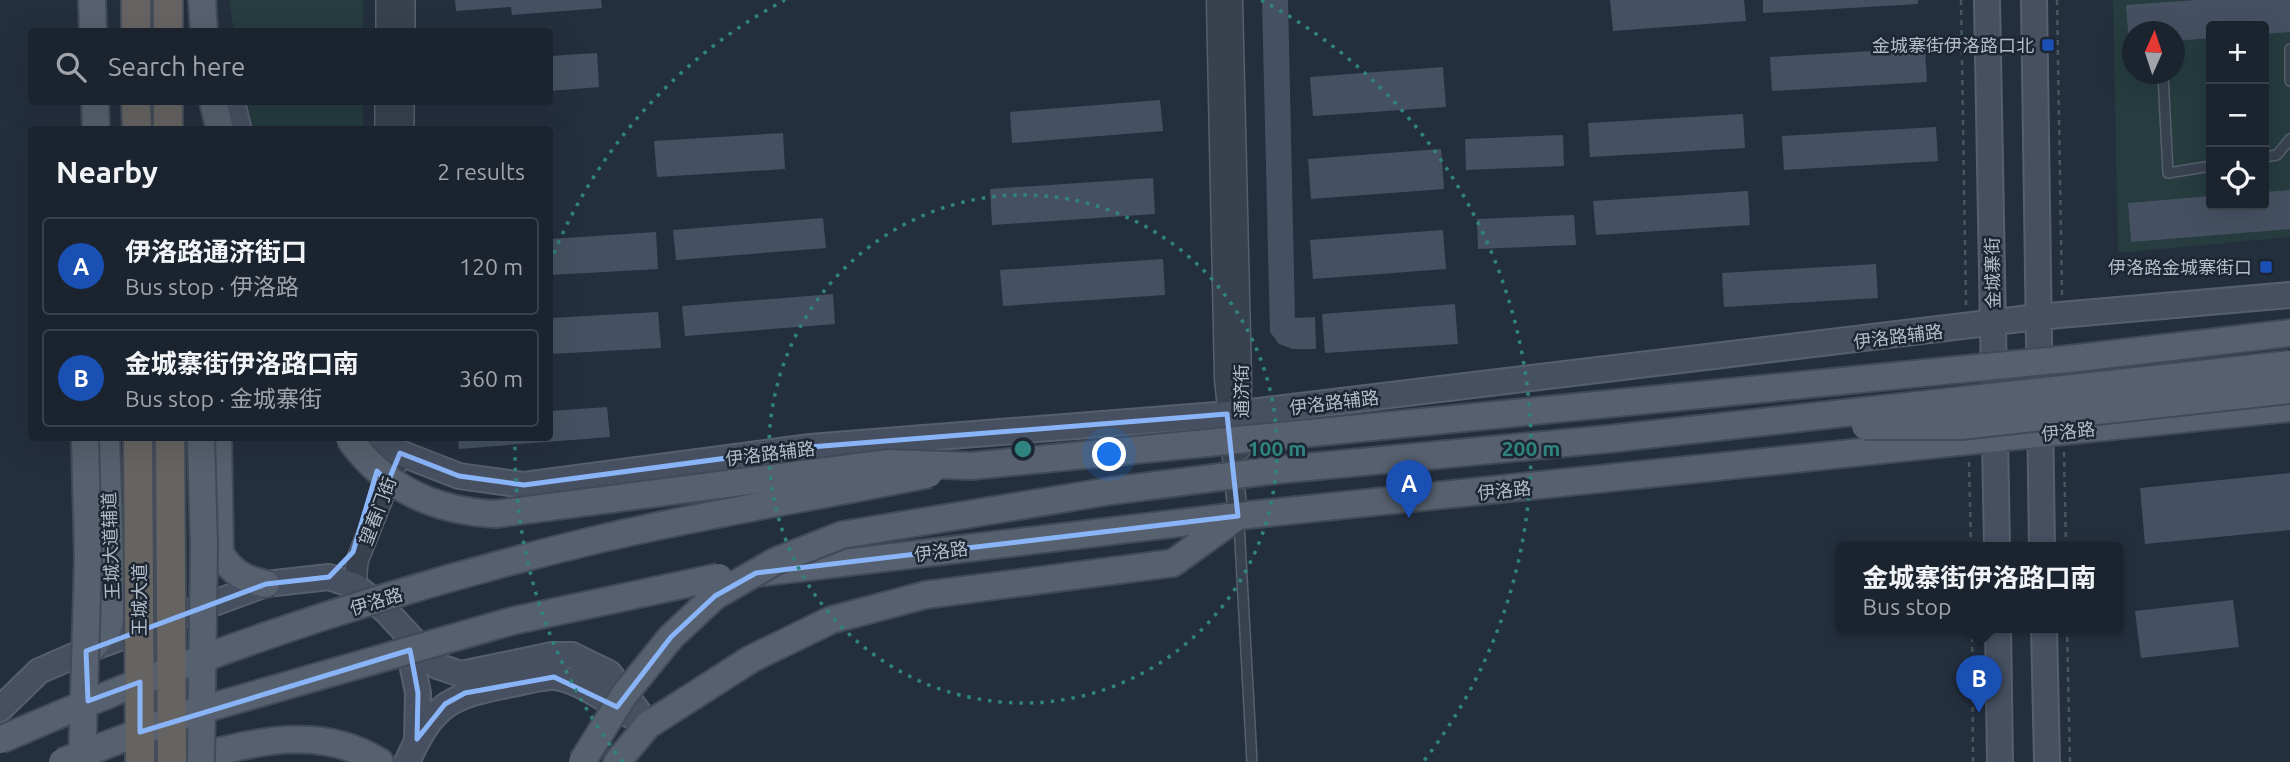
<!DOCTYPE html>
<meta charset="utf-8">
<style>
:root{--surface:#1b232e;--page:#242b36;--text:#f1f3f6;--muted:#a0a4aa;--line:#39404a;--accent:#bca0f2}
body{margin:0;font-family:Ubuntu,"Noto Sans SC",sans-serif;background:var(--page);color:var(--text)}
.controls{position:absolute;right:21px;top:21px;display:grid;overflow:hidden;border-radius:7px;box-shadow:0 7px 28px #0002}
.controls button{width:63px;height:63px;display:grid;place-items:center;padding:0;border:0;border-bottom:2px solid var(--line);background:var(--surface);color:var(--text);font:35px sans-serif}
.compass{position:absolute;left:2122px;top:21px;width:63px;height:63px;border-radius:50%;background:var(--surface);box-shadow:0 7px 28px #0002;rotate:3deg}
.you{position:absolute;left:1110px;top:455px;width:24px;height:24px;margin:-18px;border:5px solid #fff;border-radius:50%;background:#1a73e8;box-shadow:0 0 0 10px #1a73e833}
.badge{display:grid;place-items:center;width:46px;height:46px;border-radius:50%;background:var(--accent);color:#fff;font-size:23px;font-weight:700}
.pin{position:absolute;translate:-50% -58px;filter:drop-shadow(0 2px 4px #0008)}
.pin::after{content:'';position:absolute;top:37px;width:24px;height:21px;background:inherit;clip-path:polygon(0 0,100% 0,50% 100%)}
.popup{position:absolute;left:1836px;top:542px;width:287px;height:91px;box-sizing:border-box;display:grid;place-content:center;border-radius:7px;background:var(--surface);filter:drop-shadow(0 2px 5px #0005);font-size:23px;white-space:nowrap;color:var(--muted)}
.popup b{font-size:26px;color:var(--text)}
.popup::after{content:'';position:absolute;left:50%;top:100%;margin-left:-14px;border:14px solid transparent;border-top-color:var(--surface)}
.list{margin:0;padding:0;list-style:none}
h2{display:flex;justify-content:space-between;align-items:center;height:91px;margin:0;padding:0 28px;font-size:30px}
h2 small{font-size:23px;font-weight:400;color:var(--muted)}
.list li{display:grid;grid-template-columns:46px 1fr auto;gap:21px;align-items:center;box-sizing:border-box;height:98px;margin:0 14px 14px;padding:0 14px;border:2px solid var(--line);border-radius:7px}
.list b{display:block;font-size:26px;white-space:nowrap}
.list p{margin:0;font-size:23px;white-space:nowrap;color:var(--muted)}
.list em{font-size:23px;font-style:normal;color:var(--muted)}
.icon{flex:none;width:38px;height:38px;fill:none;stroke:currentColor;stroke-width:2;stroke-linecap:round;stroke-linejoin:round}
.map{position:relative;flex:none;width:2290px;height:762px;overflow:hidden}
.search{position:absolute;background:var(--surface);box-shadow:0 7px 28px #0002;left:28px;top:28px;width:525px;height:77px;display:flex;align-items:center;gap:18px;box-sizing:border-box;padding:0 24px;border-radius:7px;color:var(--muted);font-size:26px}
.panel{position:absolute;background:var(--surface);box-shadow:0 7px 28px #0002;left:28px;top:126px;width:525px;height:315px;border-radius:7px}
.map>svg:first-child{display:block}
</style>
<div class="map">
<svg width="2290" height="762" viewBox="0 0 2290 762">
<rect width="100%" height="100%" fill="#242f3e"/>
<path fill="#263c3f" fill-rule="evenodd" d="M229,0H363V31H234Z
M2113,0H2290V237L2118,253ZM2211,26H2264V205H2211ZM2132,32H2174V74H2132Z
M247,102H363V129H254Z"/>
<path fill="#455162" d="M455,0H601L602,8L512,15L511,7L456,11Z
M1262,0H1288L1295,318L1315,317L1316,349H1293L1279,344L1270,332Z
M1610,0H1744L1746,21L1613,31Z
M1763,0H1918V4L1763,13Z
M2196,0H2290V32L2264,34V26H2211V38L2174,41V32H2132V44H2129L2126,5Z
M1925,48L1927,82L1772,91L1770,57Z
M597,53L599,87L550,91V56Z
M1443,67L1446,107L1313,116L1310,77Z
M1160,100L1163,131L1012,143L1010,112Z
M1743,114L1745,148L1590,157L1588,123Z
M1936,127L1938,161L1784,170L1782,136Z
M783,133L785,169L657,177L654,141Z
M1563,135L1564,166L1466,170L1465,139Z
M1441,149L1444,189L1311,199L1308,159Z
M1153,178L1155,214L992,225L990,189Z
M2290,190V229L2131,242L2128,203L2211,196V205H2264V192Z
M1748,191L1750,225L1596,235L1593,201Z
M1574,215L1576,245L1478,249L1477,219Z
M823,218L826,248L676,260L673,230Z
M1443,230L1446,269L1313,279L1310,240Z
M656,232L658,269L550,275V239Z
M1163,259L1165,295L1003,306L1000,270Z
M1876,264L1878,298L1724,307L1722,273Z
M833,294L835,324L685,336L682,306Z
M1455,304L1458,344L1325,353L1322,314Z
M658,312L661,348L550,354V318Z
M607,407L610,437L459,449L458,438H550V411Z
M2290,473V530L2145,544L2140,488Z
M2233,600L2239,647L2141,658L2135,611Z"/>
<g fill="none" stroke-linecap="round" stroke-linejoin="round">
<g stroke="#565f6c" stroke-width="12">
<path id="service" d="M2290,49V81
M2163,74L2168,173L2211,166
M2264,157L2277,155L2290,139
M1239,522L1252,762"/>
</g>
<g stroke="#565f6c" stroke-width="21">
<path id="minor" d="M1216,0L1224,379L1238,516
M1233,0L1242,379L1241,450"/>
</g>
<g stroke="#565f6c" stroke-width="24">
<path id="tertiary" d="M387,32V0
M404,32V0
M386,130V102
M403,130V102
M355,586L357,561L395,466"/>
</g>
<g stroke="#565f6c" stroke-width="28">
<path id="secondary" d="M1987,0L1997,547
M2034,0L2042,547
M232,102L239,130
M382,438L400,453L459,476L524,485L810,447L1242,413L2037,317L2290,295
M1998,627L2000,762
M2044,627L2047,762
M406,634L418,693L417,739
M0,709L39,671L92,648L266,584L329,577L355,586L386,611L437,666L461,674L552,655H572L609,673L648,725
M407,762C434,702 451,696 512,684C525,682 542,676 555,677C582,681 609,703 632,716"/>
</g>
<g stroke="#414a57" stroke-width="30">
<path id="primary" d="M92,0L93,32
M202,0L204,32
M95,102L96,130
M213,102L220,130
M2078,358L2290,333
M218,438L220,553C232,573 244,579 266,584
M757,573L1238,516L2290,408
M92,648L108,628L112,610L106,438
M177,762C245,745 316,721 380,762
M617,762L648,725L751,659L831,620L925,595L1173,563L1237,517"/>
</g>
<g stroke="#434c59" stroke-width="32">
<path id="trunk" d="M136,0V32
M168,0V32
M136,102L137,130
M168,102V130"/>
</g>
<path stroke="#44595c" stroke-width="2.5" stroke-dasharray="5 5" stroke-linecap="butt" d="M1961,0L1966,305
M2057,0L2062,295
M2064,452L2066,547
M1969,462L1971,547
M1972,627L1973,762
M2067,627L2070,762"/>
<use href="#service" stroke="#38414e" stroke-width="9"/>
<use href="#minor" stroke="#38414e" stroke-width="18"/>
<use href="#tertiary" stroke="#38414e" stroke-width="21"/>
<use href="#secondary" stroke="#465061" stroke-width="24"/>
<use href="#primary" stroke="#56606e" stroke-width="26"/>
<use href="#trunk" stroke="#656462" stroke-width="28"/>
<g stroke="#414a57" stroke-width="30" stroke-linecap="butt">
<path id="primary-bridge" d="M1865,426H1961L2290,390
M201,438L204,543L201,762
M349,438C384,488 435,511 495,514L889,463L971,466L2078,358
M0,740C190,656 389,590 591,541C702,514 816,497 929,474
M62,762L187,714L512,621L719,577
M82,762L88,559L85,438
M582,762L624,695L671,637L715,596L776,561L842,535L1110,491L1276,470L1608,439L2290,364"/>
</g>
<g stroke="#434c59" stroke-width="32" stroke-linecap="butt">
<path id="trunk-bridge" d="M138,438L140,762
M170,438L172,762"/>
</g>
<use href="#primary-bridge" stroke="#56606e" stroke-width="26"/>
<use href="#trunk-bridge" stroke="#656462" stroke-width="28"/>
</g>
<path fill="none" stroke="#8ab4f8" stroke-width="5" stroke-linejoin="round" d="M1227,414L1238,516L756,573L715,596L671,637L617,707L554,677L465,693L445,704L417,739L418,693L410,650L140,732V682L88,701L86,651L266,584L329,577L353,552L377,471L388,482L400,453L459,476L524,485L810,447Z"/>
<g fill="none" stroke="#308480" stroke-width="3.5" stroke-dasharray="3.5 7">
<circle cx="1023" cy="449" r="254"/>
<path d="M623 762A508 508 0 0 1 515 440M550 263A508 508 0 0 1 785 0M1261 0A508 508 0 0 1 1423 762"/>
</g>
<g fill="#1a4fb4" stroke="#1d2633" stroke-width="2.5">
<rect x="2041" y="38" width="14" height="14" rx="3.5"/>
<rect x="2259" y="260" width="14" height="14" rx="3.5"/>
</g>
<g text-anchor="middle" dominant-baseline="central" stroke-width="5" stroke-linejoin="round" paint-order="stroke">
<g font-size="18" fill="#b4bcc9" stroke="#1d2633" text-anchor="end">
<text x="2034" y="45">金城寨街伊洛路口北</text>
<text x="2252" y="267">伊洛路金城寨街口</text>
</g>
<g font-size="18" fill="#b4bcc9" stroke="#1d2633">
<text transform="translate(1992 273) rotate(-91)">金城寨街</text>
<text transform="translate(1898 336) rotate(-7)">伊洛路辅路</text>
<text transform="translate(1241 391) rotate(-90)">通济街</text>
<text transform="translate(1334 402) rotate(-7)">伊洛路辅路</text>
<text transform="translate(2068 431) rotate(-6)">伊洛路</text>
<text transform="translate(770 453) rotate(-7)">伊洛路辅路</text>
<text transform="translate(1504 490) rotate(-6)">伊洛路</text>
<text transform="translate(377 511) rotate(-69)">望春门街</text>
<text transform="translate(110 546) rotate(-92)">王城大道辅道</text>
<text transform="translate(941 551) rotate(-7)">伊洛路</text>
<text transform="translate(139 600) rotate(-90)">王城大道</text>
<text transform="translate(376 601) rotate(-17)">伊洛路</text>
</g>
</g>
<circle cx="1023" cy="449" r="10" fill="#308480" stroke="#1d2633" stroke-width="3.5"/>
<g font-size="21" text-anchor="middle" font-weight="bold" fill="#308480" stroke="#1d2633" stroke-width="5" stroke-linejoin="round" paint-order="stroke">
<text x="1277" y="456">100 m</text>
<text x="1531" y="456">200 m</text>
</g>
</svg>
<div class="controls">
<button>+</button>
<button>−</button>
<button><svg class="icon" aria-label="locate" viewBox="0 0 24 24"><circle cx="12" cy="12" r="6"/><path d="M12 2v4M12 18v4M2 12h4M18 12h4"/></svg></button>
</div>
<svg class="compass" viewBox="-18 -18 36 36"><path d="M0-13l5 13h-10z" fill="#e53935"/><path d="M0 13l5-13h-10z" fill="#a0a4aa"/></svg>
<div class="you"></div>
<div class="pin badge" style="left:1409px;top:518px;background:#1a4fb4">A</div>
<div class="pin badge" style="left:1979px;top:713px;background:#1a4fb4">B</div>
<div class="popup"><b>金城寨街伊洛路口南</b>Bus stop</div>
<div class="search"><svg class="icon" aria-label="search" viewBox="0 0 24 24"><circle cx="10" cy="10" r="6"/><path d="M15 15l6 6"/></svg>Search here</div>
<section class="panel">
<h2>Nearby<small>2 results</small></h2>
<ul class="list">
<li><span class="badge" style="background:#1a4fb4">A</span><div><b>伊洛路通济街口</b><p>Bus stop · 伊洛路</p></div><em>120 m</em></li>
<li><span class="badge" style="background:#1a4fb4">B</span><div><b>金城寨街伊洛路口南</b><p>Bus stop · 金城寨街</p></div><em>360 m</em></li>
</ul>
</section>
</div>
